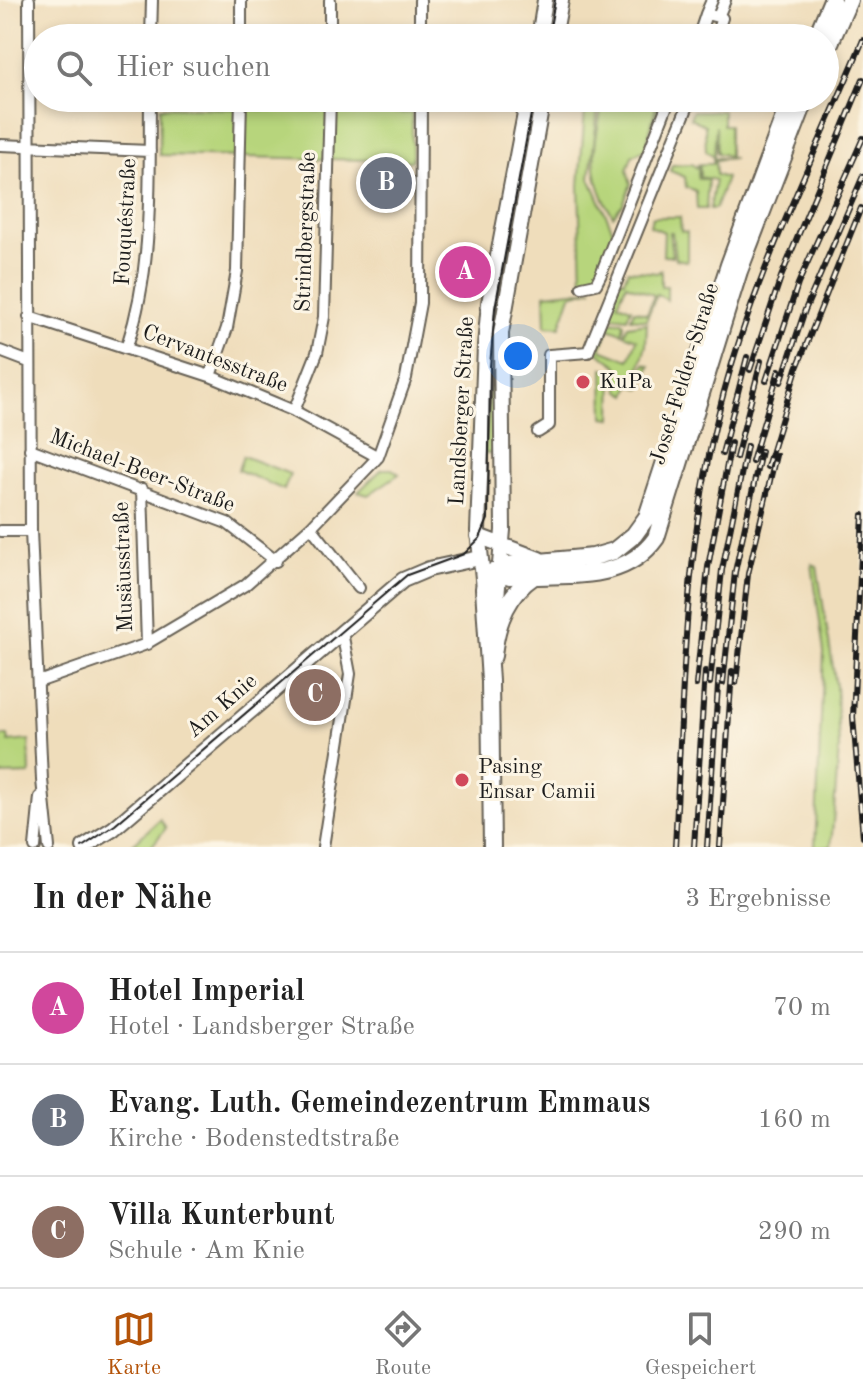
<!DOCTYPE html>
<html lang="de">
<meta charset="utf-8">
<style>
:root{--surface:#fff;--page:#f2f2f2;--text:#222;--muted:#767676;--line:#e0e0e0;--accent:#b45309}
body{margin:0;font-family:"Old Standard TT",serif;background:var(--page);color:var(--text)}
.you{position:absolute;left:518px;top:356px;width:28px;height:28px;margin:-20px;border:6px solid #fff;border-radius:50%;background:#1a73e8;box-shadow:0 0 0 12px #1a73e833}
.badge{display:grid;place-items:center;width:52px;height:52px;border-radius:50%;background:var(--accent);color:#fff;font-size:26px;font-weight:700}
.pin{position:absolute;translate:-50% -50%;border:4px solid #fff;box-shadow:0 2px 8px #0006}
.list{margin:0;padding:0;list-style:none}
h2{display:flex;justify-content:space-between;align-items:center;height:104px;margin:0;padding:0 32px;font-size:34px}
h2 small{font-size:26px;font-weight:400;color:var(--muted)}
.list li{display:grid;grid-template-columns:52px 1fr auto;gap:24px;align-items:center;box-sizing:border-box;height:112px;padding:0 32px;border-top:2px solid var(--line)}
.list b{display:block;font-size:30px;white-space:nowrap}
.list p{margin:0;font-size:26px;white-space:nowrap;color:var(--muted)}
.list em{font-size:26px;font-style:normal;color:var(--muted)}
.icon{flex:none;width:44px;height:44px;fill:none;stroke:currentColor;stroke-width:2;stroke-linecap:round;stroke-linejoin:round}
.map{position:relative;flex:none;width:863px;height:847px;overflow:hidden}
.search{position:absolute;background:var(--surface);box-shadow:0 4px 12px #0003;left:24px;right:24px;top:24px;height:88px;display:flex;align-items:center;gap:20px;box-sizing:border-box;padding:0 28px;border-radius:44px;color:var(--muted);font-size:30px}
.sheet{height:440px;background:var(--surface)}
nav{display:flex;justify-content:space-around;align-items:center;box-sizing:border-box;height:112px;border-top:2px solid var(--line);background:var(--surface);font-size:22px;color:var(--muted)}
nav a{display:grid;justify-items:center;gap:4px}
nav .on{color:var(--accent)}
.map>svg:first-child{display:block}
</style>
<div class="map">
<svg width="863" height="847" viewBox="0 0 863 847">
<rect width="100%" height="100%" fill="#fcf5e5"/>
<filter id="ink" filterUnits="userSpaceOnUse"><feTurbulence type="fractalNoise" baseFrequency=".0125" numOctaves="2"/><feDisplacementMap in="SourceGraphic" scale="16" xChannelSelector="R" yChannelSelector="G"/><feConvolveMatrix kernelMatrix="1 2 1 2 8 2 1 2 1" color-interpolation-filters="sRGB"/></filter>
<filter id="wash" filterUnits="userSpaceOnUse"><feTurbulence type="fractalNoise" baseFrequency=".006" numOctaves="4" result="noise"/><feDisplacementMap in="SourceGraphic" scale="32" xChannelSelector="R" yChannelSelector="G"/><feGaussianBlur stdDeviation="1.8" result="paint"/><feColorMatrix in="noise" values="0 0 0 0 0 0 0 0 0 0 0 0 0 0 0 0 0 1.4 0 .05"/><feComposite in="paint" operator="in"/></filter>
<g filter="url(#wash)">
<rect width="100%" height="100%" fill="#efddbb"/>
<path fill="#b7d57c" stroke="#6a784c" stroke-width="2" d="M531,98H539L500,309L498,453H485L490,334Z
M586,98H599L590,178L615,235L598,277L582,283L579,186Z
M603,98H658L651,126L661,98H668L658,123L651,126L646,148L632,156L627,170L631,184L623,204L613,216C585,169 595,149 603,98Z
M160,107L412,113V161L159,155Z
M693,111H723V125H729V156L717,153L716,126L714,156L706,151L705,125L690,118Z
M713,158H734L715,160L716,175L726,178L715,209H710L715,180L700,177V164H713Z
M692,164L696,168L698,164V179H708L706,209H697L696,191L686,187L685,177L670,171L672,165Z
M652,217H680L681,231L687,232V261L675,259L672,232H669L672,256H663L664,232L650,226Z
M628,270L657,273L661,270V286H667V300L657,294L646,320L631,318L634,310L647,314L654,295L626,284L618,303L631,308L627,318L606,315L621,279L624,280Z
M593,289L571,295L560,327L546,326L545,294Z
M605,321L623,322L624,325L622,333L609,328L601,349L629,360L637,339L624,334L628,326L647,323L646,345L636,381L645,364L650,366L641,389L631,385L627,395L619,390L618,366L594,349Z
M603,368L613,372L612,418L604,417Z
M243,456L290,474L284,490L238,470Z
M382,469H392L399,474L368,495L358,492Z
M812,564L817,566L836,686L839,748L831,847H815L824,652Z
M0,736H8L9,742L29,740L30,774L0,775Z
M160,819L166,828L151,847H130Z"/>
</g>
<g filter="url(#ink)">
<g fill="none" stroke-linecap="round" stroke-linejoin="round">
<g stroke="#666054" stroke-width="14">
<path id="street" d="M29,0L31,531L42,780L49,847
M330,0V38
M420,0V38
M712,0L706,14L722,18L715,38
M718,17L725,0
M151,38L152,0
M241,38V0
M698,38L706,14
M0,145L150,151
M582,287L596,284L601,274L670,98
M29,317L210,376L294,411L378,457
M127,346C154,264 149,183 150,98
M0,351L29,362
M210,376L227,328L237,271L241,98
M294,411L317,353L324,317L330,98
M538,432L549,425V355L588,352L691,98
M30,449L227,523L276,561
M142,489L147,644
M311,527L359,588
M0,531H31
M38,682L144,645L245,585L311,527L378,457L406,378L420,303L421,98
M35,847L40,797
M323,847L350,674L342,632"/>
</g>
<g stroke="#666054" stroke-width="18">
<path id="secondary" d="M539,38L545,0
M554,38L561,0
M478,536L539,559
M492,571L510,577L534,576
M484,588L478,531L485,346L489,303L528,98
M494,632L503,530L501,333L543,98
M84,847L113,829L403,580L429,569L480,558"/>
</g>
<g stroke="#666054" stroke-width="20">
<path id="primary" d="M816,38L832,0
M825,54L849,0
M493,656C496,624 507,594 534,576C580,574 627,579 656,538L739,271L806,98
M492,847L490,681L484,588L508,565L593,557L614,551L634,535L647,517L729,265L791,98"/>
</g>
<use href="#street" stroke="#fff" stroke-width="10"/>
<use href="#secondary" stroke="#fff" stroke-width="14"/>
<use href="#primary" stroke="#fff" stroke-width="16"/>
<path stroke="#1c1c1c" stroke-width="2" d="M548,38L555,0
M82,847L115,825L407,575L464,554L480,538L488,519L490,366L495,308L534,98"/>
<g stroke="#1c1c1c" stroke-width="6">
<path id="rail" d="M750,370L781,277L863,79
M766,381L798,284L863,138
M781,382L805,310L863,176
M722,454L747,357
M736,458L761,361
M752,462L779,370
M767,467L797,368L861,208
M863,515L853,717L863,837
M710,683L722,570L747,446
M723,683L735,572L761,451
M736,683L748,574L776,455
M696,685L708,567L731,443
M675,847C683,700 683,550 720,407C752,280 813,160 863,40
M694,847L705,671
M707,847L719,671
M720,847L732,671"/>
</g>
<use href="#rail" stroke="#fcf5e5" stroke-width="3" stroke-dasharray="9" stroke-linecap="butt"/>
</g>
</g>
<g fill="#d1495b" stroke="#fcf5e5" stroke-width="3">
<circle cx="583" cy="382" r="8"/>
<circle cx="462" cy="780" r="8"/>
</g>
<g text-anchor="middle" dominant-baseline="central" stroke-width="6" stroke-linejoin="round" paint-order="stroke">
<g font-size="22" fill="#1c1c1c" stroke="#fcf5e5">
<text transform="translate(126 222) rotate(-87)">Fouquéstraße</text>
<text transform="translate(306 232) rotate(-88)">Strindbergstraße</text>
<text transform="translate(215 359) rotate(21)">Cervantesstraße</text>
<text transform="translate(685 374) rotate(-73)">Josef-Felder-Straße</text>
<text transform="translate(462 411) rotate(-87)">Landsberger Straße</text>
<text transform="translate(142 471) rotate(21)">Michael-Beer-Straße</text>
<text transform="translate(124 567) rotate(-92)">Musäusstraße</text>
<text transform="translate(222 706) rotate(-41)">Am Knie</text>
</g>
<g font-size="22" fill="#1c1c1c" stroke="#fcf5e5" text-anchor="start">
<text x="599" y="382">KuPa</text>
<text x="478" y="767">Pasing<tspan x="478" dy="25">Ensar Camii</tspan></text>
</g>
</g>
</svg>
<div class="you"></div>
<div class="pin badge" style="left:465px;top:272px;background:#d1479c">A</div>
<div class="pin badge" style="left:386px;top:183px;background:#6b7280">B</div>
<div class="pin badge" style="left:315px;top:695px;background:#8d6e63">C</div>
<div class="search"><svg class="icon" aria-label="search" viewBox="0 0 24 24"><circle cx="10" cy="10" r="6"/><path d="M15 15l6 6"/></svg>Hier suchen</div>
</div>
<section class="sheet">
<h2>In der Nähe<small>3 Ergebnisse</small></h2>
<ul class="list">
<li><span class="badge" style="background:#d1479c">A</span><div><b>Hotel Imperial</b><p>Hotel · Landsberger Straße</p></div><em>70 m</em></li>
<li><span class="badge" style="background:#6b7280">B</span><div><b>Evang. Luth. Gemeindezentrum Emmaus</b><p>Kirche · Bodenstedtstraße</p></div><em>160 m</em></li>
<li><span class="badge" style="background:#8d6e63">C</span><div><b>Villa Kunterbunt</b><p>Schule · Am Knie</p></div><em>290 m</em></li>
</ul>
</section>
<nav>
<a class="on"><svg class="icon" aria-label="map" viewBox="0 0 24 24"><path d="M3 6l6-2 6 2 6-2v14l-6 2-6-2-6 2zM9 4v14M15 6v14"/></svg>Karte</a>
<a><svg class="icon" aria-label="directions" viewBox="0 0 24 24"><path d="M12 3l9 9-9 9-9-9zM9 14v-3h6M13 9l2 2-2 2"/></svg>Route</a>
<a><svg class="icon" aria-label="saved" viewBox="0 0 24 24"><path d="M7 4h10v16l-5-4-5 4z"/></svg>Gespeichert</a>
</nav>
